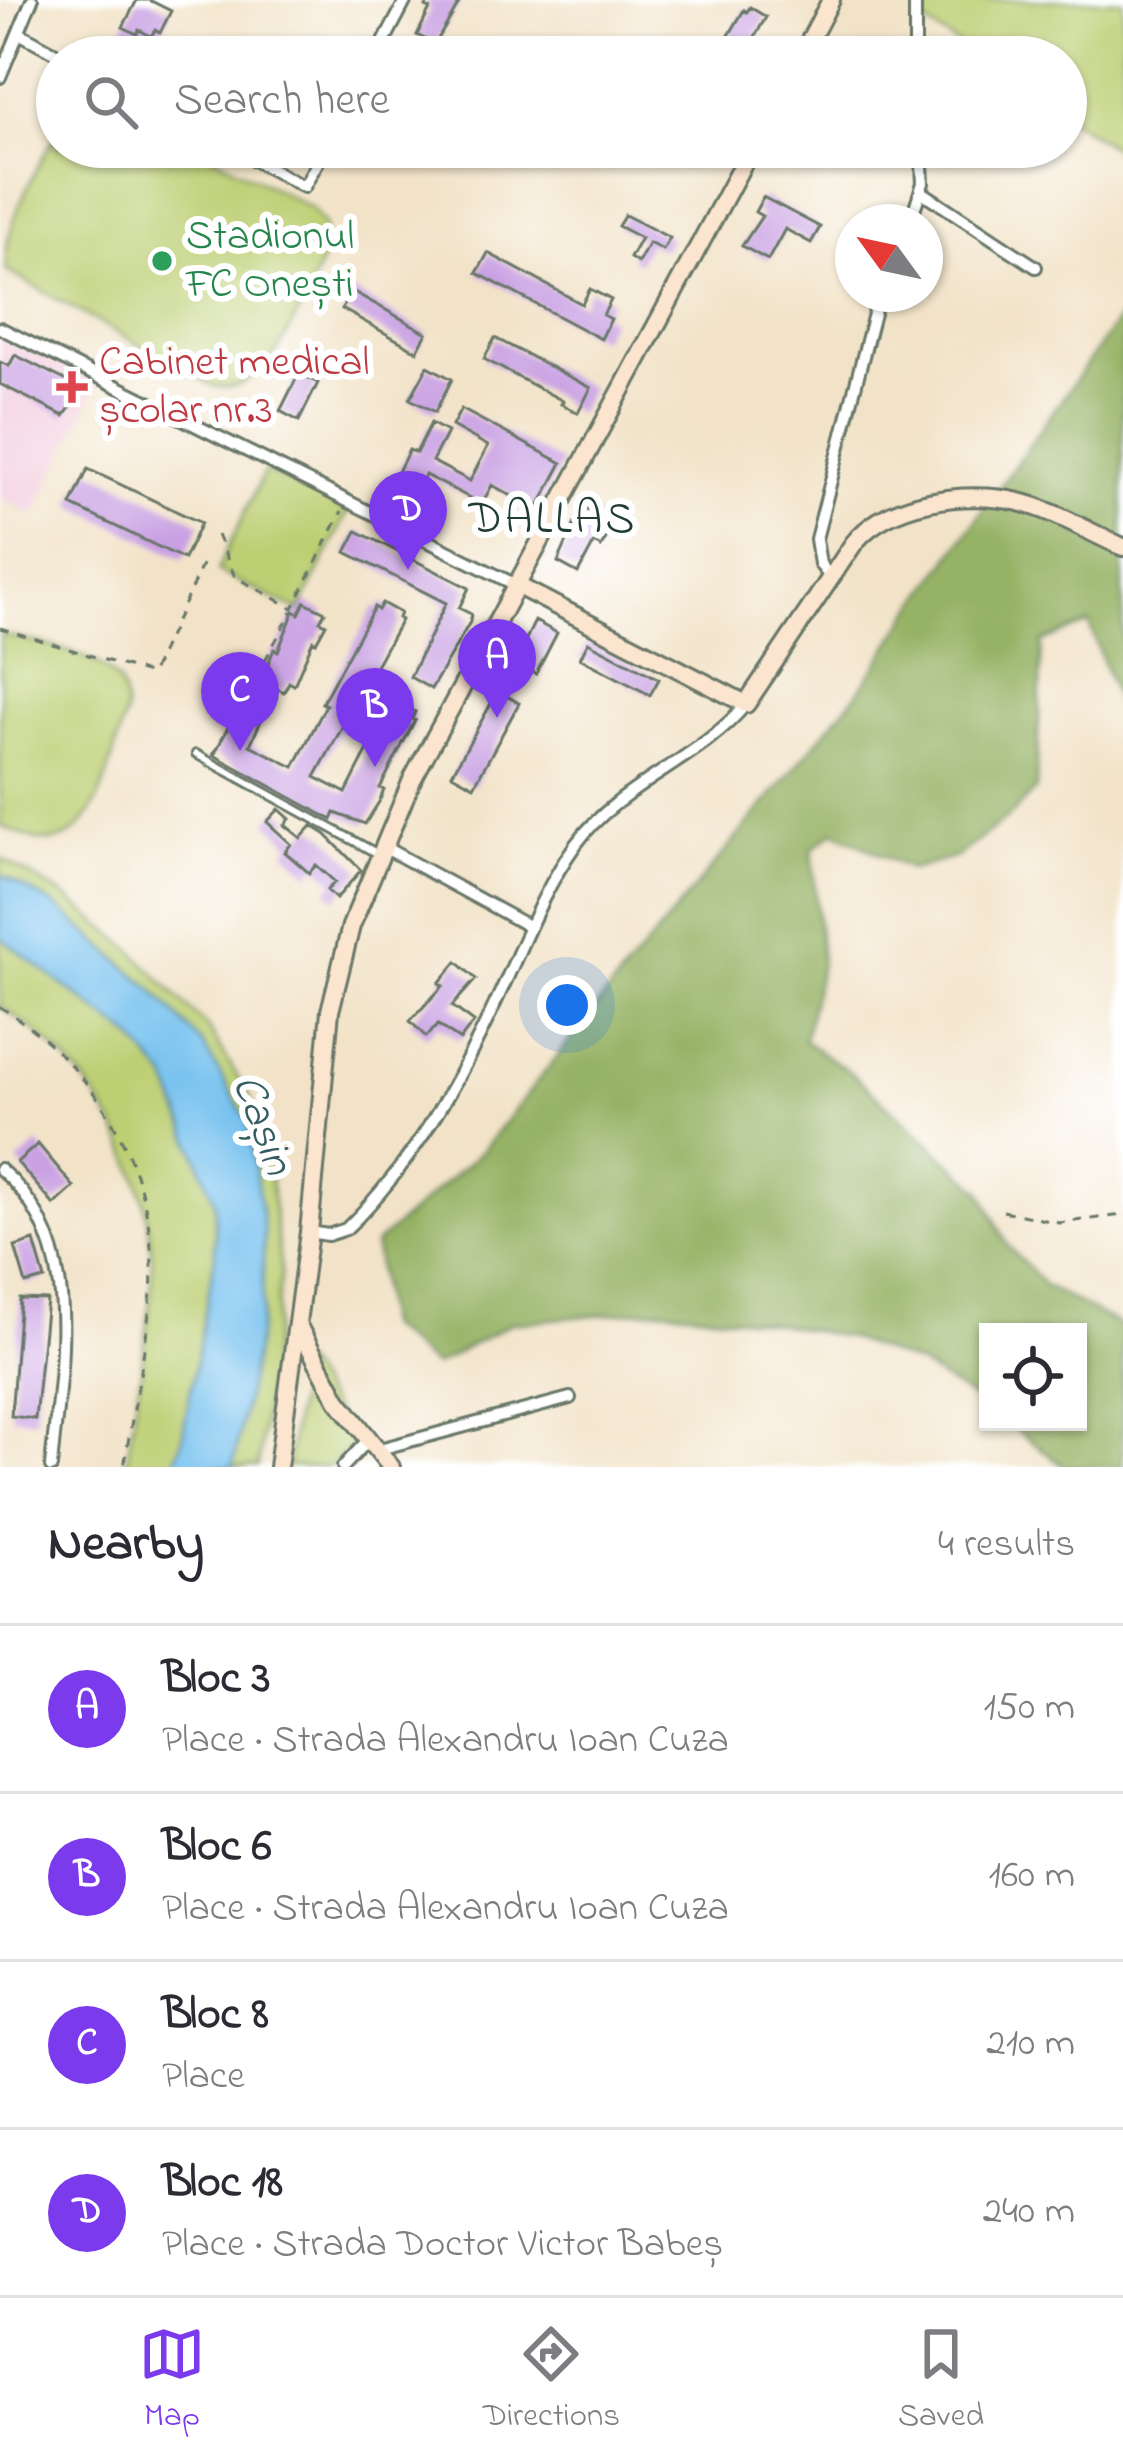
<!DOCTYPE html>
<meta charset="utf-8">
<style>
:root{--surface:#fff;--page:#f2f2f3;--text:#2b2b33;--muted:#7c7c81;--line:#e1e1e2;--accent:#7c3aed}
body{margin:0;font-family:"Indie Flower",sans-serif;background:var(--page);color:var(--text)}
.controls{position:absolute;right:36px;bottom:36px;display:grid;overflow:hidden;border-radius:0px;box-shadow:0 3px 9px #0004}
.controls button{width:108px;height:108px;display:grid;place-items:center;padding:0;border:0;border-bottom:3px solid var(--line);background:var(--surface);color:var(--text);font:60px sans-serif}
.compass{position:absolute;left:835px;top:204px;width:108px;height:108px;border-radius:50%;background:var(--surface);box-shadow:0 3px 9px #0004;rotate:303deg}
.you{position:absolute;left:567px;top:1005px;width:42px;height:42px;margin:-30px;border:9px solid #fff;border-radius:50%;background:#1a73e8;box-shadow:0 0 0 18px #1a73e833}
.badge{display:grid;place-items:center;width:78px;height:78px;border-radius:50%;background:var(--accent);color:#fff;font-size:39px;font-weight:700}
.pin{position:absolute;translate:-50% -99px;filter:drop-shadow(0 3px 6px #0008)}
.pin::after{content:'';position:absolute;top:63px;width:42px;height:36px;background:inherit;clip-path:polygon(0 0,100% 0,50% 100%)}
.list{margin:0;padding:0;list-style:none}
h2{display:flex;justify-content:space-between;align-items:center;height:156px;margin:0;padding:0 48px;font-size:51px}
h2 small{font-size:39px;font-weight:400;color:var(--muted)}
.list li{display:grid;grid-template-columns:78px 1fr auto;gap:36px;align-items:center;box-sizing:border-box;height:168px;padding:0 48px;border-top:3px solid var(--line)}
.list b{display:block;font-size:45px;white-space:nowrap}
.list p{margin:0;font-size:39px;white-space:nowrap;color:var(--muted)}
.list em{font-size:39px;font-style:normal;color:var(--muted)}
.icon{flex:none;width:66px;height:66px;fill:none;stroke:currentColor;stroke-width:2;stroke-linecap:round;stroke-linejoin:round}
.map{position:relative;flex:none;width:1123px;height:1467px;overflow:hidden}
.search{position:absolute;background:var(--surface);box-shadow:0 3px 9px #0004;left:36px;right:36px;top:36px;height:132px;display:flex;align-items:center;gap:30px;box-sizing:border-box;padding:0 42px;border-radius:66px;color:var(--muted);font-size:45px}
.sheet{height:828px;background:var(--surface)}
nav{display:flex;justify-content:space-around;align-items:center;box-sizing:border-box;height:168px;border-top:3px solid var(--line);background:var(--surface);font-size:33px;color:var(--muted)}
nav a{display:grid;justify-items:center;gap:6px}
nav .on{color:var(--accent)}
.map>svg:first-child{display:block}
</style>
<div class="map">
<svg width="1123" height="1467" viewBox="0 0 1123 1467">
<rect width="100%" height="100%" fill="#fff"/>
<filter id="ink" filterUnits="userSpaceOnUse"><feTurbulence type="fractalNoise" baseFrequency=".00833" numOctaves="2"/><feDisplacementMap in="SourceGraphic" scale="24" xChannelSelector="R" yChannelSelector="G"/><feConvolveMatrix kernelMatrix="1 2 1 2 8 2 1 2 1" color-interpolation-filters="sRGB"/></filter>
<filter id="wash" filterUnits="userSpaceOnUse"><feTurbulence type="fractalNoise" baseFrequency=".004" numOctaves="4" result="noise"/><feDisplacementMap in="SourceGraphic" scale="48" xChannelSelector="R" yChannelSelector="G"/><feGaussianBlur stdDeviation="2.7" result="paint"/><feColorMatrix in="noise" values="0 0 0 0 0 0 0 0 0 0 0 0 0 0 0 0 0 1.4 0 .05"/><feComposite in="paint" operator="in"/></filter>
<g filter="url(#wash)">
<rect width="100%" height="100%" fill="#f2e3c8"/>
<path fill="#f3cfdf" d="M0,328L101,378L34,515L0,498Z"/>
<path fill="#bdcf73" stroke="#6e8654" stroke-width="3" d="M927,0H1123V154L1066,116V57H977L921,20Z
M57,132V147H197L311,208L324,225L323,259C302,300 270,404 211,385L7,271C0,233 37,166 57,132Z
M265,471L348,512L299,611L217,571Z
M0,634C45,647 132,653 125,715C112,753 98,845 45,841C30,840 14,831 0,826Z
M0,858L62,894L129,947L208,1028L250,1097L269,1165L281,1273L258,1467H233L262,1313L202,1043L151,988L56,906L0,874Z
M0,937L132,1037L167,1079L215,1202V1257L181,1444L173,1467H126C134,1409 146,1351 151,1293C160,1175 98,1068 0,1006Z
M303,1363L354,1442L330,1467H287Z"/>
<path fill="#96b265" stroke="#5a784c" stroke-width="3" d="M1123,313V719L1089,623L1042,642L1036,789L1011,815L957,857L911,870L834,831L812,849L821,963L804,1041L849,1071L981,1190L1007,1245L1045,1286L1123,1327V1467H1065L1006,1422H1078V1332H988V1408L920,1365L846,1337L757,1320L662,1309L511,1323L434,1366L385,1326L375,1244L482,1151L623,974L860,690L911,612Z"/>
<path fill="#76c1ef" stroke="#4a7f92" stroke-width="3" d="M0,874L56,906L151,988L202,1043L248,1122L264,1231L262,1313L233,1467H173L181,1444L215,1257V1202L167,1079L132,1037L0,937Z"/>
<g id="blocks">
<path fill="#c9a1e3" d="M137,0H149L171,11L160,33L155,30L151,36L139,30L137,34L123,27Z
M430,0H461L435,44L417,35L430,9L426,7Z
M750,7L766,17L748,49L728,37L744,10L747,12Z
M763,197L820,227L811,243L785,229L768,260L742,246L762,216L755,212Z
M625,215L670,238L663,250L649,243L638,263L630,258L641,238L618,226Z
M488,253L582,304L590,289L611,300L603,315L611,319L601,339L477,273Z
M352,291L427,333L417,351L342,309Z
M495,338L591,388L578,413L561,404L563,401L484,359Z
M15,355L83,389L64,416L0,384V362L9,366Z
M428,366L452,379L435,412L410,399Z
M299,373L318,383L299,421L280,411Z
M461,409L562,463L537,510L492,485L482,504L425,475L417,490L394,479L409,450L416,453L431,423L447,432L432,461L470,481L488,446L452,426Z
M88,469L201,523L184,559L71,505Z
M582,507L614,524L601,547L594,543L578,573L558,562Z
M357,531L469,588L459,608L471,614L470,622L431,689L410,677L446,603L346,552Z
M305,602L325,612L320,621L326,624L316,642L313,640L294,685L289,682L284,692L276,688L250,745L294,767L326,705L322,703L374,607L378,610L382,603L400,613L398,618L401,620L315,777L346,793L389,708L392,709L396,702L415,712L412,719L415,720L380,788L384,790L379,802L365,824L335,813L332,820L214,755L247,690L256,694L274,649L278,651L294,611L299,614Z
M535,621L557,633L536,674L514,663Z
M588,642L659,679L650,695L580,658Z
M498,691L519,703L474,786L452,774Z
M279,809L290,819L285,825L301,838L312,826L325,834L361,870L336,899L327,890L335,882L316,865L309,873L285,852L291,844L267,822Z
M457,962L476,979L452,1006L474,1022L460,1040L438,1025L426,1037L410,1021L443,986L439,983Z
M38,1144L74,1187L54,1205L17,1162Z
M34,1241L45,1279L26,1284L15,1247Z
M20,1299L47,1300L35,1419L11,1416Z"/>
</g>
</g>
<g filter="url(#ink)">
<use href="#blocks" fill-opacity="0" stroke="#697768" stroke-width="3"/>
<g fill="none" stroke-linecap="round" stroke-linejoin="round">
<g stroke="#697768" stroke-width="12">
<path id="lane" d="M196,754L378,854"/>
</g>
<g stroke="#697768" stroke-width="16">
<path id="street" d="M915,0V57
M19,33L63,57
M376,57L406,0
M0,77L32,0
M230,147L304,187L326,147
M922,192L1036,267
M910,222L923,183L921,147
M0,328L514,584
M830,577L820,564L816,539L879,294
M382,846L530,927
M0,1169C88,1244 60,1365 51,1467
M309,1232L328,1235L346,1229C415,1162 461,1078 501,991C524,942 544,888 576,844C621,783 699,761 746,704
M376,1450L570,1398
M343,1467L368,1440"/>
</g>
<g stroke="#697768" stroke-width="22">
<path id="secondary" d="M801,57L831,0
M514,584L746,704L854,543C888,500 967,490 1019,502C1054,510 1090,533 1123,547
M297,1324L338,1400L391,1467
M278,1467L309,1232L330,1011L351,926L412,780L752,147"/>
</g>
<path stroke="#697768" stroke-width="3" stroke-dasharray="9 9" stroke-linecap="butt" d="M217,535L235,577L293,608L342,511
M0,628L151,674L206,557
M213,755L292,611
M0,1007C99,1067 160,1176 151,1293C146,1351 133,1410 124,1467
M1003,1211L1059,1223L1123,1215"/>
<use href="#lane" stroke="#fff" stroke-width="6"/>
<use href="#street" stroke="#fff" stroke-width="10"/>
<use href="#secondary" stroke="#fce5cf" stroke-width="16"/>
</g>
</g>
<circle fill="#2e9e5b" stroke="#fff" stroke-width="4.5" cx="162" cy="261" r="12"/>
<path fill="#e0444e" stroke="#fff" stroke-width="4.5" d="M66 369h12v12h12v12h-12v12h-12v-12h-12v-12h12z"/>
<g text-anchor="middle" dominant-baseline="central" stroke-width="12" stroke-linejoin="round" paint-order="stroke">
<g font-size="42" fill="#27864d" stroke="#fff" text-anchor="start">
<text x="186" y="237">Stadionul<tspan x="186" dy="48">FC Onești</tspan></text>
</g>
<g font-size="42" fill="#be3a42" stroke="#fff" text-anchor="start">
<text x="99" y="363">Cabinet medical<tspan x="99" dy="48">școlar nr.3</tspan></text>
</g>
<g font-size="45" letter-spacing="3" fill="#1f3d34" stroke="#fff">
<text x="553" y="521">DALLAS</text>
</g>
<g font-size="45" font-style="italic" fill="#355e63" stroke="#fff">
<text transform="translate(261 1125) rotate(70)">Cașin</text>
</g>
</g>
</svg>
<div class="controls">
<button><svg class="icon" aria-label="locate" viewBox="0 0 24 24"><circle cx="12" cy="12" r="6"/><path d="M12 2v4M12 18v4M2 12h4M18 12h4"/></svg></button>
</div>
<svg class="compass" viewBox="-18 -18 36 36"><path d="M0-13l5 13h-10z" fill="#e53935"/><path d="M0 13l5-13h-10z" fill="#7c7c81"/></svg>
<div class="you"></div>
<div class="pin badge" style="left:497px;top:718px">A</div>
<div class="pin badge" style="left:375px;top:767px">B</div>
<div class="pin badge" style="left:240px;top:751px">C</div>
<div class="pin badge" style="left:408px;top:570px">D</div>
<div class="search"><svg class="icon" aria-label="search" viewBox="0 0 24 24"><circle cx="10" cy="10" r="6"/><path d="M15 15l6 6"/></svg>Search here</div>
</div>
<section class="sheet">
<h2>Nearby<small>4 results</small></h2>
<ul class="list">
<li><span class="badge">A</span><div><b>Bloc 3</b><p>Place · Strada Alexandru Ioan Cuza</p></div><em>150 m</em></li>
<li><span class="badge">B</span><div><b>Bloc 6</b><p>Place · Strada Alexandru Ioan Cuza</p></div><em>160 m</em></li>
<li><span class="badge">C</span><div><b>Bloc 8</b><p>Place</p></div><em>210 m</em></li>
<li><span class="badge">D</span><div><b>Bloc 18</b><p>Place · Strada Doctor Victor Babeș</p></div><em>240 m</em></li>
</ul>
</section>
<nav>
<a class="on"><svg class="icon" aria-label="map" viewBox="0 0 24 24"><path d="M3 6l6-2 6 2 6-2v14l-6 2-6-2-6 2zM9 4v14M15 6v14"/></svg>Map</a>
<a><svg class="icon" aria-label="directions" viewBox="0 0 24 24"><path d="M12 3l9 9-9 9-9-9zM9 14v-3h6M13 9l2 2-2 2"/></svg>Directions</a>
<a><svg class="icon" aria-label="saved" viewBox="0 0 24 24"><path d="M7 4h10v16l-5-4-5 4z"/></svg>Saved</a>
</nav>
